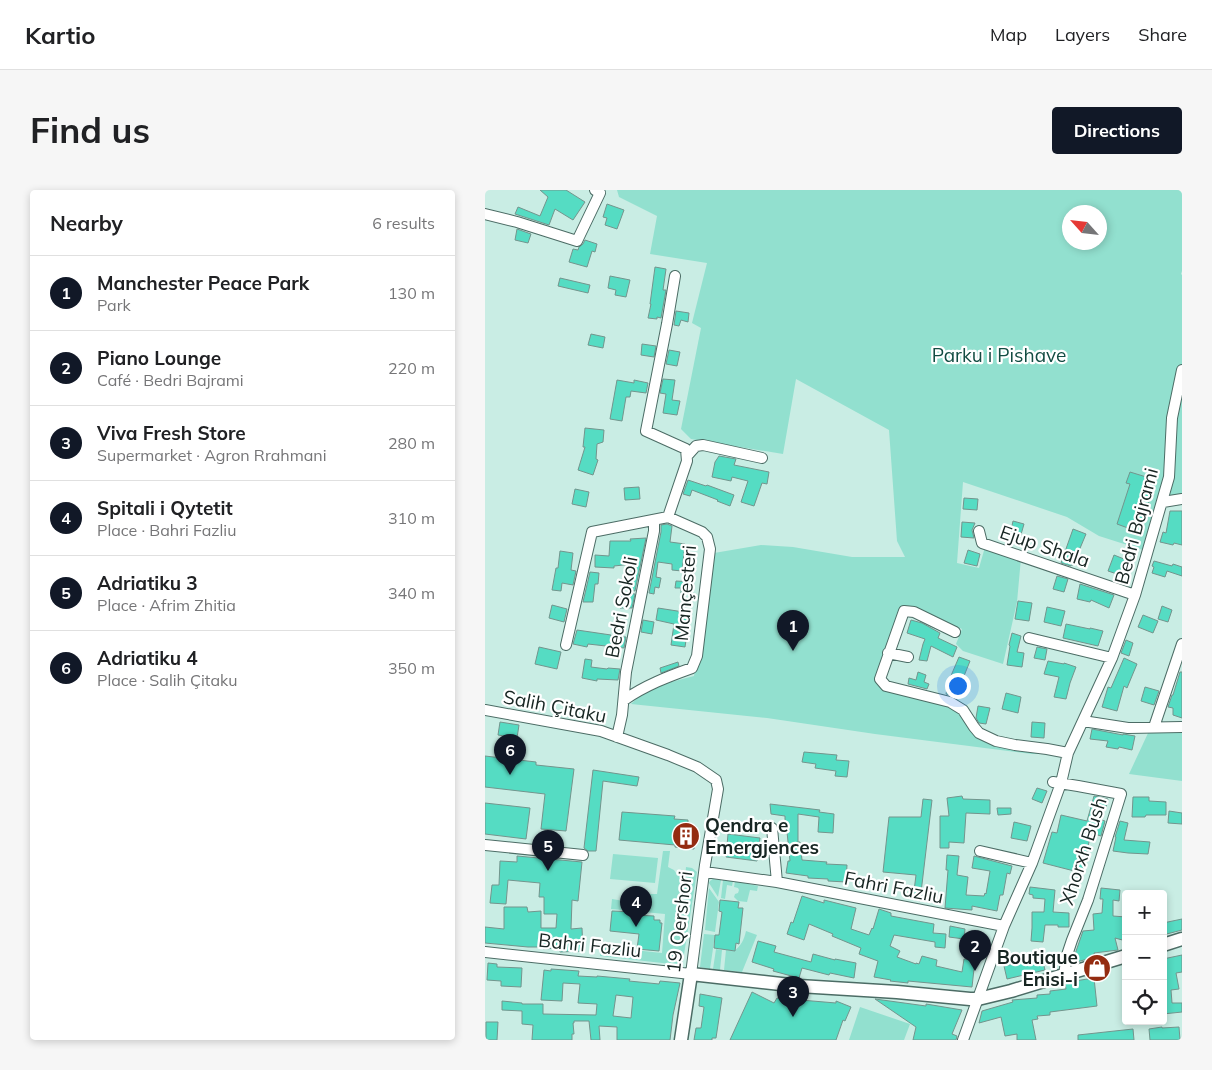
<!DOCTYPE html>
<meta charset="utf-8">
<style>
:root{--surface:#fff;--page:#f6f6f6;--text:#202124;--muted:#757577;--line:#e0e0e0;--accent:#111827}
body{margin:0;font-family:Mulish,sans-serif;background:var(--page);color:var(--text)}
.controls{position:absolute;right:15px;bottom:15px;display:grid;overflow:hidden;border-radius:5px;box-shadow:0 2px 8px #0003}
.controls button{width:45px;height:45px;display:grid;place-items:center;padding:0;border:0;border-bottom:1px solid var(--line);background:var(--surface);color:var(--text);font:25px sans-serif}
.compass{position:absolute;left:577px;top:15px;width:45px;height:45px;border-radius:50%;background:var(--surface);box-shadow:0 2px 8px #0003;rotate:297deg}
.you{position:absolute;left:472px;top:495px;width:18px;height:18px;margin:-12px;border:4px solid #fff;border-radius:50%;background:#1a73e8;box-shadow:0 0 0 8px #1a73e833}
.badge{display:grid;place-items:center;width:32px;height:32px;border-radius:50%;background:var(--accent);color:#fff;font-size:16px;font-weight:700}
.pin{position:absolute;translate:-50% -41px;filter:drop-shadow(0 1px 2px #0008)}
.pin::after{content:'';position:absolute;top:26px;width:18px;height:15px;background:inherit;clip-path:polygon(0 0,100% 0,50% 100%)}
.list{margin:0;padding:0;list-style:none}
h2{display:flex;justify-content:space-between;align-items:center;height:65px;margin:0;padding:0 20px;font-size:21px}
h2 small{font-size:16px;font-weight:400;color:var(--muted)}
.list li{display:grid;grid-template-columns:32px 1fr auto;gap:15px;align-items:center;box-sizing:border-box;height:75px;padding:0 20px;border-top:1px solid var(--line)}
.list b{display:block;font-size:19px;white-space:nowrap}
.list p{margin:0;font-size:16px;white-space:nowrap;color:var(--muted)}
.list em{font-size:16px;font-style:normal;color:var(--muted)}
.icon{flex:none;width:28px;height:28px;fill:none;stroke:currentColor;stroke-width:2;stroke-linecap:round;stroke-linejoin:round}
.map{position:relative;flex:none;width:697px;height:850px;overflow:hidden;border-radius:5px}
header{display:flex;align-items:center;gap:30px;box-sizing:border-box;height:70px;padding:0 25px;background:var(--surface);border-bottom:1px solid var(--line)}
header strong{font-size:24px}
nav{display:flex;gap:28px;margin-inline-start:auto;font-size:18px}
.intro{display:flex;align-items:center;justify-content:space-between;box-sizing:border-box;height:120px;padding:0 30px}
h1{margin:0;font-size:35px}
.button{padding:12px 22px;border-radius:5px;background:var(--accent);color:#fff;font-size:18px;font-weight:700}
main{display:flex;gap:30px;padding:0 30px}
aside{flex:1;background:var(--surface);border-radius:5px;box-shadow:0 2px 8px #0003}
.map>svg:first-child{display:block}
</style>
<header>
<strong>Kartio</strong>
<nav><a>Map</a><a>Layers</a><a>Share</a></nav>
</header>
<div class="intro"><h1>Find us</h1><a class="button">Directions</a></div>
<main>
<aside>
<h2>Nearby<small>6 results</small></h2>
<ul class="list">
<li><span class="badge">1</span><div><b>Manchester Peace Park</b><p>Park</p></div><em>130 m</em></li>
<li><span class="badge">2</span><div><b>Piano Lounge</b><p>Café · Bedri Bajrami</p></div><em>220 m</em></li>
<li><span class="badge">3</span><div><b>Viva Fresh Store</b><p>Supermarket · Agron Rrahmani</p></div><em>280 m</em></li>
<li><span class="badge">4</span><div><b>Spitali i Qytetit</b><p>Place · Bahri Fazliu</p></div><em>310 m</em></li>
<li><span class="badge">5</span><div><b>Adriatiku 3</b><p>Place · Afrim Zhitia</p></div><em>340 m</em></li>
<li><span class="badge">6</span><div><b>Adriatiku 4</b><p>Place · Salih Çitaku</p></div><em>350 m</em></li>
</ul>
</aside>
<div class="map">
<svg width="697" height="850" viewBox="0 0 697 850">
<rect width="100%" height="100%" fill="#c9ede4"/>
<path fill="#92e0cf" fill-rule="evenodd" d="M132,0H697V81L696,84L697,85V306H685L658,360L614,346L582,327L478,292L472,373L494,378L500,357L536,368L532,412L518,474L478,461L471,454L477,439L419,416L392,489L443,510L474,520L492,544L557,564H547L390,544L282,528L146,514L163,498L209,486L229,363L276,355L308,357L367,367H420L412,351L404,240L311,189L298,264L206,249L196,239L216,138L207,133L222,73L165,64L172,26L134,7ZM584,22H614V52H584Z
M697,540V591L644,584L664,541Z
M178,661H185L183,677L189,680L193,686L200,687L201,677L207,678L212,682L198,771L195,775L115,766L116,755L139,756L149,760L177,763L180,724L126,719L127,709L163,715L164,704H172Z
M128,664L173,668L170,693L125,689Z
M228,689L236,690L233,707L224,693L225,691Z
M238,690L248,691L247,696L242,695L240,709L236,708Z
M250,691L273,696L272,701L265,700L262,712L253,711L249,707L250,704L253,703L254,700L253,698L249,697Z
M224,698L234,712L230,742L220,740Z
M261,741L272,745L257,782L239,780L241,760L249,761C256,756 259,750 261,741Z
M219,744L230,745L225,779L215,777Z
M231,759L237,760L235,780L228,779Z
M375,817L425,834L419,850H364Z"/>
<path fill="#55dcc3" stroke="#73958d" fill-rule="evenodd" d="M55,0H81L100,12L88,30L70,19L64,35L30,24L33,17L55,26L63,7Z
M122,14L139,20L132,39L120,35L122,28L118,27Z
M32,39L46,44L43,53L30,50Z
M100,50L112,54L110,62L107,61L102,77L84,72L88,59L93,60L94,57L98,54Z
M170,77L181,79L178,100H181L176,128L172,127V129L163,128L166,114H165Z
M125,86L145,90L141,107L130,105L131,100L123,98Z
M75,88L105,95L103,103L73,96Z
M191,121L204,123L203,132L196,130L194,136L189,135Z
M106,144L120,147L118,158L103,155Z
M157,154L171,156L169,167L156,165Z
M184,160L195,162L192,176L181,174Z
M178,189L190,190L187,210L195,211L192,225L178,223L181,204L175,203Z
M132,190L149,193V190L163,193L161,203L146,201L145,207H141L137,231L125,229Z
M100,238L119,240L118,252L112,254L111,269L113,270L108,285L93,280L100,257H98Z
M234,266L251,269L249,275L284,282L282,294L277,293L269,316L256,312L263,291L247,287L246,291L227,287L230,272Z
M645,282L671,290L654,342L632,334L645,294L641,293Z
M203,290L221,296L222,295L249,305L245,316L232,311L233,310L207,300L205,306L198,304Z
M154,297L155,309L140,310L139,298Z
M90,299L104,302L101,317L87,314Z
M479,308L493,309L492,320L478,319Z
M685,321H697V355L689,353L688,355L675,352L678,342L681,343Z
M528,331L539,334L535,348L525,345Z
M477,332L490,333L487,340L489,348L476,347Z
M182,334L187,336L185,352L200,354L197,381L187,380V374L173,372L171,387L176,388L174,398L170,397L169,404L164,403L176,342V335Z
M588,339L601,344L588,375H586V376L576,373Z
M161,348L150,401L145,400L148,374L129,376V378L110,377V365L124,366L125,351H146L145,349Z
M483,360L495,364L492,376L479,373Z
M75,361L88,363L86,380L91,381L88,395L77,393L76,401L67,400L71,378H73Z
M629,365L644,371L641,380L638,378L635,385L623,381Z
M669,371L687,376L688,374L697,377V386L682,381L680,387L667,383L669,377L667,376Z
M105,382L114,383L113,394H110L108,412H98Z
M572,386L583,389L579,402L568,399Z
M191,391L208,392L207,404L196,403V398H190Z
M595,394L629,405L624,418L606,410L605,412L592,409Z
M136,403L150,404L147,418H135Z
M533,411L547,413L544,431L530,429Z
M67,415L82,419L79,432L64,428Z
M677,416L687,420L683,432L673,429Z
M562,417L580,421L576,436L559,432Z
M173,418L205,423L200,457L186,455L189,434L171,430Z
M658,425L673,431L668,443L653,437Z
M158,430L169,432L167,444L156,442Z
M426,430L437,433L455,443L453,448L472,457L468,467L446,456L442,471L434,470L438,454L440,449L422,443Z
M581,434L605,439V438L618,441L613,456L578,448Z
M92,440L126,445V446L141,447L139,458L103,454L102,457L88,454Z
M527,443L536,446L532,462L539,463L537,477L522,475L525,456L524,455Z
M641,450L648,453L644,466L636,463Z
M54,457L76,462L72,479L50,474Z
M552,457L562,459L560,470L549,468Z
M474,467L485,471L477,491H478L474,507L461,504L464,488H465Z
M639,468L652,474L642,498L639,496L632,521L617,517L623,497L626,498Z
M100,469L107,470L106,477L122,479L123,478L135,479L133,490L112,489V491L97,488Z
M563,471L579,474V473L591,477L585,493L581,509L569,507L574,487L559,484Z
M193,472L194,476L176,483L175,478Z
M433,482L441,485L439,492L444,494L442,499L423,494L424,488L431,490Z
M695,482H697V528L688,525V518L683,517L687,505H688Z
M660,497L674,501L669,515L656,511Z
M521,503L536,507L533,523L517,519Z
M493,516L505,518L501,534L494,533L491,528Z
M15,532L34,535L32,548L13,545Z
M547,532L560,533L559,548L546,547Z
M607,539L638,545V544L650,546L647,560L634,557L633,559L621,557L623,551L605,549Z
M319,562L352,565L351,570L364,571L362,587L350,586L351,581L330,578L331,574L317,572Z
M0,566L51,572V575L89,579L81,641L56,639L60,604L0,597Z
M108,580L154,587L152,596L118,591L111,661H103L99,658Z
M552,598L562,601L557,613L547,609Z
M477,606L478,609L505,610V624L481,623L479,653L464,652V658H455V626H464L462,608Z
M609,606L623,609L621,617L616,616L613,629L620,631L616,646L606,643L597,683L558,673L567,642L572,643L576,625L602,631Z
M648,607H664V611L681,612V625H661L660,627H647Z
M438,609L447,610L435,711L428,709L431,685L398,682L404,627H436Z
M0,613L45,618L41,649L0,644Z
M285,614L335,620L334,622L349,624L348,643L333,642L334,627L313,624V652H315L317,670L342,672L341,674L362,675L361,692L343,691V689L323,688V686L301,683L303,671H305L302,642H300V626L286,624Z
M512,618H526V624L513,625Z
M684,621L697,623V634L683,633Z
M137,622L190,626L189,629L203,630V635L211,636L209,659L190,657V655L134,650Z
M635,631L643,633L639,650L665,652L663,664L643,663L628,661L631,647H630Z
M529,632L546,636L542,651L526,648Z
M243,644L275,648L272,671L241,667Z
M462,665L474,666L472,685L483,687L481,705L499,706L500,703L501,704L505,681L487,678L489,666L527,676L525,684L522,683L518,705H515L512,721L487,716V720L460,718L463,680H461Z
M32,666L97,672L93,711L87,710L86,739L97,738L98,761L75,762V758L58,759V757H43L0,753V737L19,739V717H42L43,722L56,721V738H71L72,724H59V707H54L55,693L23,690L21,714L5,713L7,695H14L15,671L32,672Z
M545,697L570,700L568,722L584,723V737H573V735H560L558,752L546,751L547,738V722H559L560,709L548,708V705L544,704Z
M616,698L635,700L634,711L628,710V726L641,727V751L630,748L633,760L609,763L610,767L588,773L589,767L598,741L609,740L608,724L617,723L618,709H615Z
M317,706L339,713V710L371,718L366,739L384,745L387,738L388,739L394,719L406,723V726L449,734L448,743L461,744L460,758L450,757V752L409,745L405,756L415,761L412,767L431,774V773L434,774L437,766L452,770L451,776L477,782L479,769H482L487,752L500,756L496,769L492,768L489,779L487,797L423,791V793L405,791L406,790L389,787L393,771L374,764L376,758L347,746L348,744L324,734L319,750L302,744L306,732L308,733Z
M235,710L254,712L253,718H258L254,754L251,753L250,761L229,758L230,745H234L237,722L234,721Z
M127,721L151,722V725L169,726V730H175V733H177L174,761L152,759L154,744L125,741Z
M697,729V740L678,745V733Z
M465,736L480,739L479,749L464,747Z
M273,751L291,756L289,762L326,772L328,764L350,770V769L371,773L369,788L345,783L344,785L317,778L314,788L288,781L289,779L267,772Z
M697,765V782L691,783L694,799L686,800L687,813H697V822L678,824V769Z
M557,768L560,780L522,789L519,776Z
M3,773L12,774V777L37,778L36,797L16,796V791L2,790Z
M66,779L94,781L93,786L112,787V786L145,789L144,791L174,794L175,791L195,793L188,825L185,850H132V837L114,836L115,850H106L104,831H89V833H88L89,844H87V850H47L48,835L37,834V821L17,820V811L37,813V814H58V824L111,825L112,814L93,813L95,794L78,793L77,811L56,810L59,780L66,781ZM131,805L148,807L146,828L128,826Z
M609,788L612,816L565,822V825L552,826L553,829L547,830L551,850H532V844L520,846L516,827L494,833L497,821L528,812L527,810L552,808V805L565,804V801L581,799L580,793L583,792Z
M267,802L289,813L292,808L351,813V811L366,817L360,831L358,830L351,850H245Z
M215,804L237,808L231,848H227V850H209L211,838H216L219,817L214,816Z
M390,809L441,816V814L477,820L467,844L472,846L471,850H428L431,837Z
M1,832H13L12,850H1Z
M677,837V838L694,837L695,850H665L664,839Z
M648,839L649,850H593V845Z"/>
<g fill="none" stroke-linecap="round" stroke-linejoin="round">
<g stroke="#4c6c65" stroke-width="12">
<path id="minor" d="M0,24L32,32L92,51L115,3L110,0
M202,266L211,256L218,255L277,268
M678,312L697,309
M183,327L202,271L201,259L161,241L182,134L190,86
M494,341L497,353L650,405
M470,442L429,422L419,421L395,489L401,496L465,512L478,520L489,537L494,543L511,551L530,555L562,559L583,563
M544,448L627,468
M81,455L107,342L183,327
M403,463L423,467
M139,510C161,495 182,487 207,478L212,466L225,359L222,347L217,342L183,327
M0,520L116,541L183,565L212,577L231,590L233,599L220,675L206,784L0,762
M598,531L643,538L697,537
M669,537L697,454
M132,547L137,525L141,482L169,341V330
M568,592L593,596L636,604L603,710L587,750L582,765L579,785
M287,638L292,692
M0,655L98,665
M495,661L547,673
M220,682L292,692L519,736
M478,850L519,736L547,673L576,593L583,563L627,468L650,405L684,287L687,228L697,180"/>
</g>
<g stroke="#4c6c65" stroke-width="15">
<path id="major" d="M678,755L697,749
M196,850L206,784L314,796L412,802L485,809H493L526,801L641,766"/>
</g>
<use href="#minor" stroke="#fff" stroke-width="10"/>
<use href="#major" stroke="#fff" stroke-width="12"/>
</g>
<defs>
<g id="building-disc" transform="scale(1.4375)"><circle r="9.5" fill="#942c11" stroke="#fff"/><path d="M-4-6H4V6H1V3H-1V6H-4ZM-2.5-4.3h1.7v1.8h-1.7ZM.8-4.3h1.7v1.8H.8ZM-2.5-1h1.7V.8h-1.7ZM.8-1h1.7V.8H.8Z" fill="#fff"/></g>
<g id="shop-disc" transform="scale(1.4375)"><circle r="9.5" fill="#942c11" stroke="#fff"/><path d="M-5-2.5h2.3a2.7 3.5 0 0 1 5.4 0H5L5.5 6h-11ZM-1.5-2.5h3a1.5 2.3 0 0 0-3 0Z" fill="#fff"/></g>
</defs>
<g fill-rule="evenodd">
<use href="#building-disc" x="201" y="646"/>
<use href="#shop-disc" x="612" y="778"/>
</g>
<g text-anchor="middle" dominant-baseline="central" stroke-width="4.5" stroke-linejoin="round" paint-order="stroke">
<g font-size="19" fill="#124c42" stroke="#fff">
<text x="514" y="165">Parku i Pishave</text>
</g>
<g font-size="19" fill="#172522" stroke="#fff">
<text transform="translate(651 336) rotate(-75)">Bedri Bajrami</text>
<text transform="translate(560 356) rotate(19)">Ejup Shala</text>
<text transform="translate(200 403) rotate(-85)">Mançesteri</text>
<text transform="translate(136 417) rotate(-79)">Bedri Sokoli</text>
<text transform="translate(70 516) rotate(11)">Salih Çitaku</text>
<text transform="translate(598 661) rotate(-72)">Xhorxh Bush</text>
<text transform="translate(409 697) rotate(11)">Fahri Fazliu</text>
<text transform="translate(194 732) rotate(-83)">19 Qershori</text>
<text transform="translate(105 755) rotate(6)">Bahri Fazliu</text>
</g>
<g font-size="19" font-weight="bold" fill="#172522" stroke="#fff" text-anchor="start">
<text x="220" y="635">Qendra e<tspan x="220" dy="22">Emergjences</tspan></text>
<text x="593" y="767" text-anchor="end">Boutique<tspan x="593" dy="22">Enisi-i</tspan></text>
</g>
</g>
</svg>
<div class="controls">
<button>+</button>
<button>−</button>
<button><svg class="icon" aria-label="locate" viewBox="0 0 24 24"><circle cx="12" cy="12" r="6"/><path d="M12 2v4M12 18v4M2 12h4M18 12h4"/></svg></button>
</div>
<svg class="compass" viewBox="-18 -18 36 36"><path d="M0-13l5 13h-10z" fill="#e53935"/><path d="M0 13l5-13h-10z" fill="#757577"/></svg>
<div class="you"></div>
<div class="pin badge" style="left:308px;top:461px">1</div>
<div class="pin badge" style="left:490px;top:781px">2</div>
<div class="pin badge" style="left:308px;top:827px">3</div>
<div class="pin badge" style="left:151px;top:737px">4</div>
<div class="pin badge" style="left:63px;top:681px">5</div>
<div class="pin badge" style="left:25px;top:585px">6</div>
</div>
</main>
